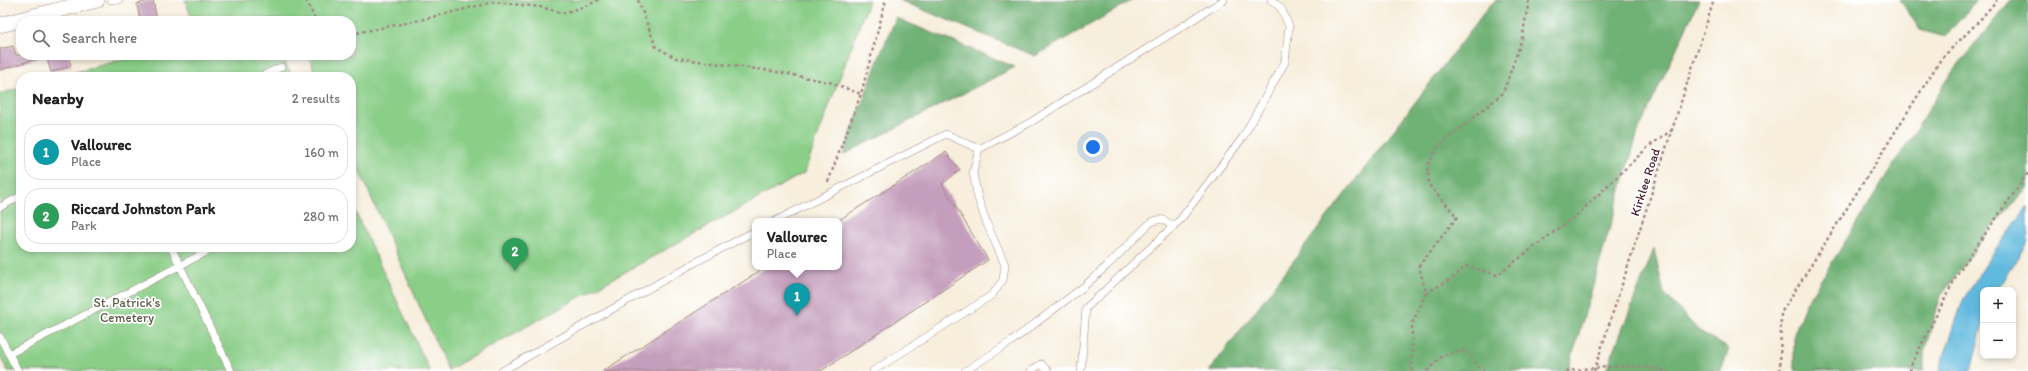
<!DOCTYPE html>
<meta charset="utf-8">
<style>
:root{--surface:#fff;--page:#f6f6f6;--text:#222;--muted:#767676;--line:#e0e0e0;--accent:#b45309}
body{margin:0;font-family:Itim,sans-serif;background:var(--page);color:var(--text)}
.controls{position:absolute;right:12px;bottom:12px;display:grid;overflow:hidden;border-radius:8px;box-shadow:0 2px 6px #0003}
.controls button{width:36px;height:36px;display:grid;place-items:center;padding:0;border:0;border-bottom:1px solid var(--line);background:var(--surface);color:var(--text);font:20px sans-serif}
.you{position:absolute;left:1093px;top:147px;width:14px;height:14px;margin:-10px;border:3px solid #fff;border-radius:50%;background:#1a73e8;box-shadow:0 0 0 6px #1a73e833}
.badge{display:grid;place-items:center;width:26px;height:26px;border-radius:50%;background:var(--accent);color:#fff;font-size:13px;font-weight:700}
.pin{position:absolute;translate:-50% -33px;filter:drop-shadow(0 1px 2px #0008)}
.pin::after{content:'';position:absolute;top:21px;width:14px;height:12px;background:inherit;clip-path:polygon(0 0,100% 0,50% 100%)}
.popup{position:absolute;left:752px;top:218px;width:90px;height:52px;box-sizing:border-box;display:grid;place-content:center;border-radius:8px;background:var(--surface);filter:drop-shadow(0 1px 3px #0005);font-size:13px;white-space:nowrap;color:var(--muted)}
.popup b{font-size:15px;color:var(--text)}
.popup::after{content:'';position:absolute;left:50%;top:100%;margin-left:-8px;border:8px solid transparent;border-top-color:var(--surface)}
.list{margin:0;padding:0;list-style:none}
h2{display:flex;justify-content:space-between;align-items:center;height:52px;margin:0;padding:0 16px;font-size:17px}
h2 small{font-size:13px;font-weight:400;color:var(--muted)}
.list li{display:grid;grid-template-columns:26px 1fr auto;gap:12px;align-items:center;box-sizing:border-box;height:56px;margin:0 8px 8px;padding:0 8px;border:1px solid var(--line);border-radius:16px}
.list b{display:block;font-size:15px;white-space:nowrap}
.list p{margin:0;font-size:13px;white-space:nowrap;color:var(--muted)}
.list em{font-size:13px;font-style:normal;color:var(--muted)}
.icon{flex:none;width:22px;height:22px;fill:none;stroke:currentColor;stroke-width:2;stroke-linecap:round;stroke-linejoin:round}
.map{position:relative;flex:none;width:2028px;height:371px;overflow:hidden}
.search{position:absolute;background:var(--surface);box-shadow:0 2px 6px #0003;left:16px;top:16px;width:340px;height:44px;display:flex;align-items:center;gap:10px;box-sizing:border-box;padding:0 14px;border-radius:16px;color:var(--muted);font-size:15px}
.panel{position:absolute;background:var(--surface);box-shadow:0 2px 6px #0003;left:16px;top:72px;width:340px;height:180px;border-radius:16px}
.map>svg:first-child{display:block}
</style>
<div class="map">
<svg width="2028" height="371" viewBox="0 0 2028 371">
<rect width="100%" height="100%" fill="#fff"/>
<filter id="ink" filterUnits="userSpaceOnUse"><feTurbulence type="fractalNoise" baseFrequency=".025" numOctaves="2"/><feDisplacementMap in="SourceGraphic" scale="8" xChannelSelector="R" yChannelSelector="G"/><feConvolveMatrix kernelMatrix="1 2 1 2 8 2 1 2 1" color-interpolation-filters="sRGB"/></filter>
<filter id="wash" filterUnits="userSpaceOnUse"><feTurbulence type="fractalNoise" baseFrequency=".012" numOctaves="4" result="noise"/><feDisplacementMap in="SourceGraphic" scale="16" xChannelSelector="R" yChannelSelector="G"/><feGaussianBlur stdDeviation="0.9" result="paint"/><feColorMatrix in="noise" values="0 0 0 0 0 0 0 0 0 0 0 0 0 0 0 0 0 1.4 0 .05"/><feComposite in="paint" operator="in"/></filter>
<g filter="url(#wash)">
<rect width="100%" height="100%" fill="#f7eedc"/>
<path fill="#8ace88" stroke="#6a765a" d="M185,0H869L804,173L448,370L351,152V77H317L308,55H351V21H293L265,19L266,21H259L265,19L191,16Z
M138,55H282L292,77H59Z
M21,88V247H351V203L430,371H8L0,355V94Z"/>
<path fill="#6fb174" stroke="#5c6850" d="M899,0H1133L1035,56Z
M1497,0H1699L1638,132L1568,371H1209L1489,6Z
M1900,0H1977L1945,37L1920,30Z
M2011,0H2028V187L1987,233L1941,296L1924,352V371H1796L1794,368V334L1805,305L1953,71Z
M896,18L1015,67L843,155L878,60Z
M1654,249L1664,293L1698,330L1729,349L1721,371H1606Z"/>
<path fill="#60b9de" stroke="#556c84" d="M2028,206V241L1997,290H1983V323L1971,371H1939L1963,300L1995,250Z"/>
<g id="blocks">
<path fill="#c49ebc" d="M153,0L157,21H140L137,4Z
M13,46L16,55H38L39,58L0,70V49Z
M46,55H68L71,66L51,72Z
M946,152L960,170L942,184L988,260L821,371H603L766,267H839V220Z"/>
</g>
</g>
<g filter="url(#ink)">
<use href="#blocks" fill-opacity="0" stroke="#a08684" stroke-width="1"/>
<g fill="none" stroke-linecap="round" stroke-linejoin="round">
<g stroke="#a08684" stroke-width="8">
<path id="service" d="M111,0H119
M260,77L281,67
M0,207L21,196
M775,221L946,134L979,149L1031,122L1224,0
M171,247L231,371
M0,337L18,371
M9,354L216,247
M502,371L696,262L755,231
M873,371L992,295L1003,280L1005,265L987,224L978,198L973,173L979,149
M965,371L1012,341L1082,288L1108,265L1150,223C1161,217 1164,219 1173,227
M1031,371L1041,364L1048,371
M1081,371L1086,308L1180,220L1243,137L1285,62L1289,26L1281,8L1271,0"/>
</g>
<g stroke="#a08684" stroke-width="16">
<path id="minor" d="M0,25L97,0"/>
</g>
<path stroke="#a08684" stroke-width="2.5" stroke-dasharray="3 3" stroke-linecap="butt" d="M306,0L316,21
M638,0L656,47L676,58L772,71L829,82L861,94
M351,34L420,20L494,2L540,7L564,13L589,5L598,0
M828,182L861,94L886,0
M1426,293L1453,278L1466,266L1497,275L1578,214L1649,146L1672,130
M1412,371V324L1426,293L1419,266L1457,217L1429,185L1427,166L1437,148L1503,93L1522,39L1529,0
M1427,371L1442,356L1466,350L1479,368L1484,371
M1566,371C1599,367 1634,364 1668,371
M1594,371L1714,0
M1780,371L1781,313L1941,59L1978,22L1997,0
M1910,371L1912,363L1959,271L2028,173"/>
<use href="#service" stroke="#fff" stroke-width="7"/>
<use href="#minor" stroke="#fff" stroke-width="15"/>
</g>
</g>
<g text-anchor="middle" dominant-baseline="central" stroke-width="3.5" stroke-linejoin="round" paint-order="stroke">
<g font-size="13" fill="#4a1f2b" stroke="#fff">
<text transform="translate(1645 182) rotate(-72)">Kirklee Road</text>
</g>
<g font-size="13" fill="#605c4c" stroke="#fff">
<text x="127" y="302">St. Patrick's<tspan x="127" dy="15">Cemetery</tspan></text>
</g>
</g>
</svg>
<div class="controls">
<button>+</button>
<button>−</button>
</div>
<div class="you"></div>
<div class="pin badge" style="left:797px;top:316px;background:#0f9aa8">1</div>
<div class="popup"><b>Vallourec</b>Place</div>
<div class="pin badge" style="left:515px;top:271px;background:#2e9e5b">2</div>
<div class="search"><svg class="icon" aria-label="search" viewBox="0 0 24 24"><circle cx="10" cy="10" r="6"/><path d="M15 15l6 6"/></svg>Search here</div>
<section class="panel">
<h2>Nearby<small>2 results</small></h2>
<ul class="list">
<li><span class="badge" style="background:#0f9aa8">1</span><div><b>Vallourec</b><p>Place</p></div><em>160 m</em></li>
<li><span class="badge" style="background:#2e9e5b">2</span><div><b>Riccard Johnston Park</b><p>Park</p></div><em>280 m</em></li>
</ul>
</section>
</div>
